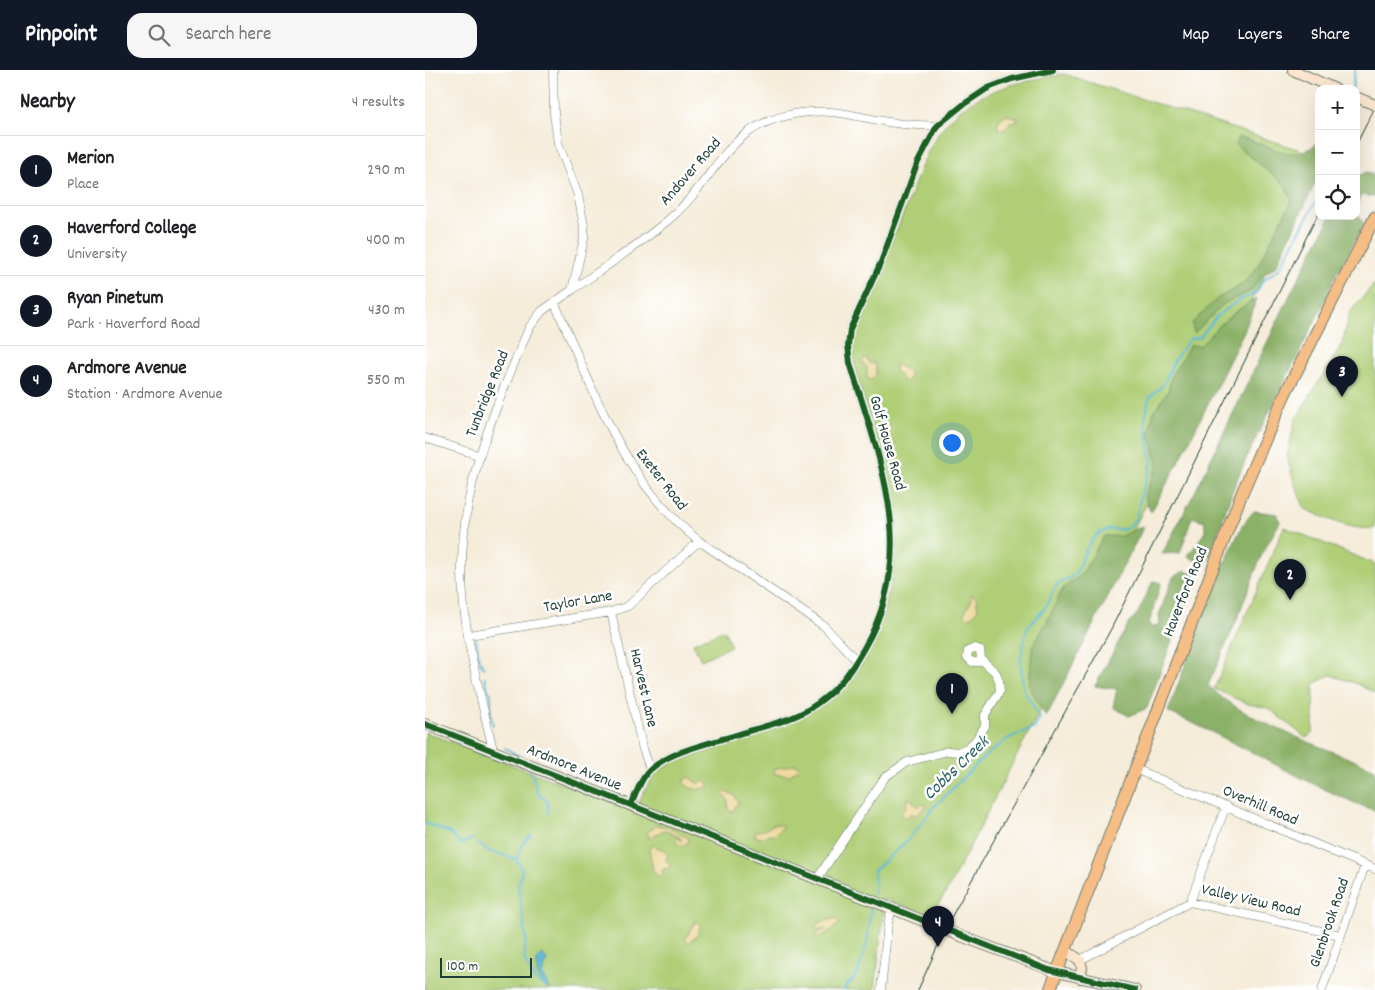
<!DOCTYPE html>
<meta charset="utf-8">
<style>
:root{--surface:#fff;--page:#f6f6f6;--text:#202124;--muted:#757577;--line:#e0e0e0;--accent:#111827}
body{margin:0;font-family:Dekko,sans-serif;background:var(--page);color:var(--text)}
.controls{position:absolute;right:15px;top:15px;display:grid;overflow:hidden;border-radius:10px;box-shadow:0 5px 20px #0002}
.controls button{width:45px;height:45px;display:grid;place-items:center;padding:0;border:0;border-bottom:1px solid var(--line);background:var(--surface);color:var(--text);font:25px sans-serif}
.scale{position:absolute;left:15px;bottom:12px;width:92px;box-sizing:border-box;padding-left:5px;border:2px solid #1f3d34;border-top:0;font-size:14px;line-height:18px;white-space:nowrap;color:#1f3d34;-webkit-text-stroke:4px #fff;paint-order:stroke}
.you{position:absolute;left:526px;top:372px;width:18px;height:18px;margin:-12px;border:4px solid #fff;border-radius:50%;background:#1a73e8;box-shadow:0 0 0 8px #1a73e833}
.badge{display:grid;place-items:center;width:32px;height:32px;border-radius:50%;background:var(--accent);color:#fff;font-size:16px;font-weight:700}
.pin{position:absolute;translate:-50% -41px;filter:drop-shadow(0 1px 2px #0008)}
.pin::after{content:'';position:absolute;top:26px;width:18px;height:15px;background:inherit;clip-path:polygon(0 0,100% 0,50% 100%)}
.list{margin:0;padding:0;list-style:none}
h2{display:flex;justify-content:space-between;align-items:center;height:65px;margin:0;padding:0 20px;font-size:21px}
h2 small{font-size:16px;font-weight:400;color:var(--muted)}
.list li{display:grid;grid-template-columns:32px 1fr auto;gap:15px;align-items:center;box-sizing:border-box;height:70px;padding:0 20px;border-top:1px solid var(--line)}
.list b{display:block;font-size:19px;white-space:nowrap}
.list p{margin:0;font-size:16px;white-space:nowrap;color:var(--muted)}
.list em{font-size:16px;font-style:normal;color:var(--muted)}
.icon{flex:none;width:28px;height:28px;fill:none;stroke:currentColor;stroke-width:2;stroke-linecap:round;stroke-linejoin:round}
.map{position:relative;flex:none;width:950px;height:920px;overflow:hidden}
header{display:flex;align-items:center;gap:30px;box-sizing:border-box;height:70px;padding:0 25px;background:var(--accent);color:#fff}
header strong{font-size:24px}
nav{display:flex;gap:28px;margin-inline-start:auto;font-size:18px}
.search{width:350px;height:45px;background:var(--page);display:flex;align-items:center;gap:12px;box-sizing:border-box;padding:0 18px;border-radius:15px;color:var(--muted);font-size:19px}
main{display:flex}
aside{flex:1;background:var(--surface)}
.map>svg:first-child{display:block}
</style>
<header>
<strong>Pinpoint</strong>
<div class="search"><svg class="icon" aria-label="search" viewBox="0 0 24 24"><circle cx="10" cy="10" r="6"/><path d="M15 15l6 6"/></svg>Search here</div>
<nav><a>Map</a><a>Layers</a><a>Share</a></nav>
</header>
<main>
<aside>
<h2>Nearby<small>4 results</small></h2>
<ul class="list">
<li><span class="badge">1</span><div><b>Merion</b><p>Place</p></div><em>290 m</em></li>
<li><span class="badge">2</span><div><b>Haverford College</b><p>University</p></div><em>400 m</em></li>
<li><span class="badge">3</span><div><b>Ryan Pinetum</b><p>Park · Haverford Road</p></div><em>430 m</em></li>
<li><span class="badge">4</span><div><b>Ardmore Avenue</b><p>Station · Ardmore Avenue</p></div><em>550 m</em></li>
</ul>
</aside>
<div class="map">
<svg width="950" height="920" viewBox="0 0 950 920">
<rect width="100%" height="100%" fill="#fff"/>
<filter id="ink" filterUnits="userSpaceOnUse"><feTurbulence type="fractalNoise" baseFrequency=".02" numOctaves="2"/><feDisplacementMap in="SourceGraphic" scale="10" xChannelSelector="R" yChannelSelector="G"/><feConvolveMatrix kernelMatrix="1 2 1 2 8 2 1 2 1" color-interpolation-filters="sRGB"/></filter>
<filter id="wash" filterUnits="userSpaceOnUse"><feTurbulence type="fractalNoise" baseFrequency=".0096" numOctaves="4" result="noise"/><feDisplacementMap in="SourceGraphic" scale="20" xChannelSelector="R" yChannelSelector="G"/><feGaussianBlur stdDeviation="1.12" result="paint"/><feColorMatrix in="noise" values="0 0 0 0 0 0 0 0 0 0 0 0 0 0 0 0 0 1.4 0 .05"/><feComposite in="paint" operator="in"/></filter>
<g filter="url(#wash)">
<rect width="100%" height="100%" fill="#f5ecd9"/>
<path fill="#afce76" stroke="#678655" d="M639,4L894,86V99L523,819L506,845L460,829L450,920H0V662L210,741C219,721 225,706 245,693C292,678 363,658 402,630C438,605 455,561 464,520C472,485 475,447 466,412C455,366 424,309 428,263C444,224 461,186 477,147C494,107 503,61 542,35C572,15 605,10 639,4Z
M950,213V458C925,461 903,449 880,439L869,412L862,387L870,350L917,274L925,242Z
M859,457L950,494V623L930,613L905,605L889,614L888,663L881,668L843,638L823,634L789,619Z
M299,560L306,576L276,590L268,573Z"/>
<path fill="#8bb167" stroke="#55774e" d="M813,67C841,71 868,99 894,71V105L851,196L838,205L826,221L800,233L769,263L767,253L793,228L818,214L832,197L867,130L860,115L810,74Z
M942,102L950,106V127L936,125L931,136V107Z
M931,142L939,154L908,210L897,237L823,384L807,422L785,486L779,496L763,486L780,462V451L767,447L755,483L737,484L771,420L868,219L906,146H931Z
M832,228L819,261L757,386L726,442L719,426L733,395L724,363L729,341L743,321L747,305L765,275L775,276C792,256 809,241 832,228Z
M829,441L852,444L855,452L837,484L808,559L783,615C815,650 904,679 950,699V741C879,714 814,672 743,642L791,512L817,456Z
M719,456L621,647L604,616L607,577L624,548L638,518L657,504L679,466H695Z
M760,501L771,505L722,638L704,646L688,637L692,619L670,616L704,553L713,543L728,511L736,513L724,553L727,558L735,554L734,545L748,507Z"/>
<path fill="#eeda9e" stroke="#868c69" d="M582,45L593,48V51L585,52L580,60L573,59V52L578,46Z
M441,288L445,294L449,293C452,299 452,306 446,310L442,308V297L436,291Z
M471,294L483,302L485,308L479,312L470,300Z
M546,524L551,527L553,539L544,549L539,544L546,531Z
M371,694L374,698L365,705L349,704L350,699Z
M263,707L274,714L279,710L284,714V717C274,720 266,721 258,712Z
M300,722L309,725L313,732L307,742L303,740V730L298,724Z
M484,728L494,737L496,734L502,735L492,745L486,744L480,749L476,741L480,739Z
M349,754L358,756L350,766L344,764L335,768L330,766L331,761L340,760Z
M231,755L242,757L263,768V773L255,776L250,770L253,768L257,771L255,767L239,760L224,768L222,761L228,759Z
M227,775L239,780L243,785L241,790L245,795L244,798L238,799L236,806H233L228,800L224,779Z
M412,848L414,851L413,855C405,860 399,867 389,868L391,864L401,859L392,860L390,858L394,853Z
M270,852H273L275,857L272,866L263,873L260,869Z"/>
<path fill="#58b6d6" stroke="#3c7a85" d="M117,884L122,890C116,908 115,902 126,920L117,915L118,914L112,904V889Z"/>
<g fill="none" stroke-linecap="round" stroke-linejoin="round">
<path stroke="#58b6d6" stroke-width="2" d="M927,19L930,0
M51,569L54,589L59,598
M60,607L63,620L66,624V648L68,655
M80,678L97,688
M106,701L114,726L122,730L123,743
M0,753L25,763L35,774L48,769
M106,765L99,772L91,789L97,800L93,817L101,868L99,889L109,909L120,917
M53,773C65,786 76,782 90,789
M448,824L450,814L449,801L483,770L509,737L560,686L584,668L609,658L615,648L599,620L595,592L602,558L620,538L632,514L651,504C660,481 667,454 697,460L705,456L711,448L716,425L727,393L720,350L724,328L738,315L750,289L764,269L775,267L793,245L814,230L831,223L838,210L854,199L894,126
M418,920L432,905L442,872L446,838"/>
</g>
</g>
<g filter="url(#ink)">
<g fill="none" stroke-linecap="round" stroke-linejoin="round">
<g stroke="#6a7a6e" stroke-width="9">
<path id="street" d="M147,220C179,198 212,176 242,151C296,107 299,49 384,42C411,39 436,48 463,52C479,55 496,55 512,56
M129,232C169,318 196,410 274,471L399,556L432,591
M0,368L53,385
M186,542L217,676L225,699
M44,565L186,542L203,536L274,471
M68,680C55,622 37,561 37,501C36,414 71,336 104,258L117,241L147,220L159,169V156L153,125L133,73L129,43L128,0
M710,699L950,799
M206,735C211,724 216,707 226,699C247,680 290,672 317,663C339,656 365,651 384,639C410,623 425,603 439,578C495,482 454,389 425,293L423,276L425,259L456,192L492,94L512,56L539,34L563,18L587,9L628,0
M392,809L460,707L482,692L523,681L533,682L542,678L550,671L560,656V645L575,621L574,611L571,603L556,589L555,580L550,578L543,581L542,587L547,592H553L556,589
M765,832L801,736
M655,890L765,832L915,865
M456,920L463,853L467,838
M897,920L940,795"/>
</g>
<g stroke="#6a7a6e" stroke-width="12">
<path id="secondary" d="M868,0L910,19
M0,654L506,854
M533,865L632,902L710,920
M641,881L655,890L657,898L655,908"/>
</g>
<g stroke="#6a7a6e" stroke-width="13">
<path id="primary" d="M625,920L817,423L859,326L950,147"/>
</g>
<use href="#street" stroke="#fff" stroke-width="8"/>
<use href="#secondary" stroke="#fbe5cf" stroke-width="10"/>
<use href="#primary" stroke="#f6be87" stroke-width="11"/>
<path stroke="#1f3d34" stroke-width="1" d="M931,75L950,37
M493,920L523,853L686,559L894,142"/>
<g stroke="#6a7a6e" stroke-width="12" stroke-linecap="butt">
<path id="secondary-bridge" d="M931,27L950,35
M506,854L533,865"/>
</g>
<use href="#secondary-bridge" stroke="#fbe5cf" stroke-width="10"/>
<g stroke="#fff" stroke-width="9">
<path id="cycleway" d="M0,654L624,900L710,920
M206,735C211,724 216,707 226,699C247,680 290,672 317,663C339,656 365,651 384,639C410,623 425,603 439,578C495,482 454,389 425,293L423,276L425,259L456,192L492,94L512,56L539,34L563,18L587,9L628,0"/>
</g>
<use href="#cycleway" stroke="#1b5e20" stroke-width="6"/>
</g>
</g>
<g text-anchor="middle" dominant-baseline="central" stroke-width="5" stroke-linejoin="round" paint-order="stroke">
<g font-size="16" fill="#1f3d34" stroke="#fff">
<text transform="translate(266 102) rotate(-49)">Andover Road</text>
<text transform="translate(63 324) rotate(-68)">Tunbridge Road</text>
<text transform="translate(462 373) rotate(74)">Golf House Road</text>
<text transform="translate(236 410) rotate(52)">Exeter Road</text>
<text transform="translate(761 522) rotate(-68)">Haverford Road</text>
<text transform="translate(153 532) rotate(-10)">Taylor Lane</text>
<text transform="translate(218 618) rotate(77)">Harvest Lane</text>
<text transform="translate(149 698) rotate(22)">Ardmore Avenue</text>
<text transform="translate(835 736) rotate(23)">Overhill Road</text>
<text transform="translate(826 831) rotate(13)">Valley View Road</text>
<text transform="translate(905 853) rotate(-71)">Glenbrook Road</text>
</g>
<g font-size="18" font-style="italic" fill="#306165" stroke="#fff">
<text transform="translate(532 699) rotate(-44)">Cobbs Creek</text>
</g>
</g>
</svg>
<div class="controls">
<button>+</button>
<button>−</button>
<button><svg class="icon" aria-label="locate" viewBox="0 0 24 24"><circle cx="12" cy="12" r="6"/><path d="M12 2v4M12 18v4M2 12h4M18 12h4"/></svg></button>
</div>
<div class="scale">100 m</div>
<div class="you"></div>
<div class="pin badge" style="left:527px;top:644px">1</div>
<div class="pin badge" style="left:865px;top:530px">2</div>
<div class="pin badge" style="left:917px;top:327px">3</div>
<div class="pin badge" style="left:513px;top:877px">4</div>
</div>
</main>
